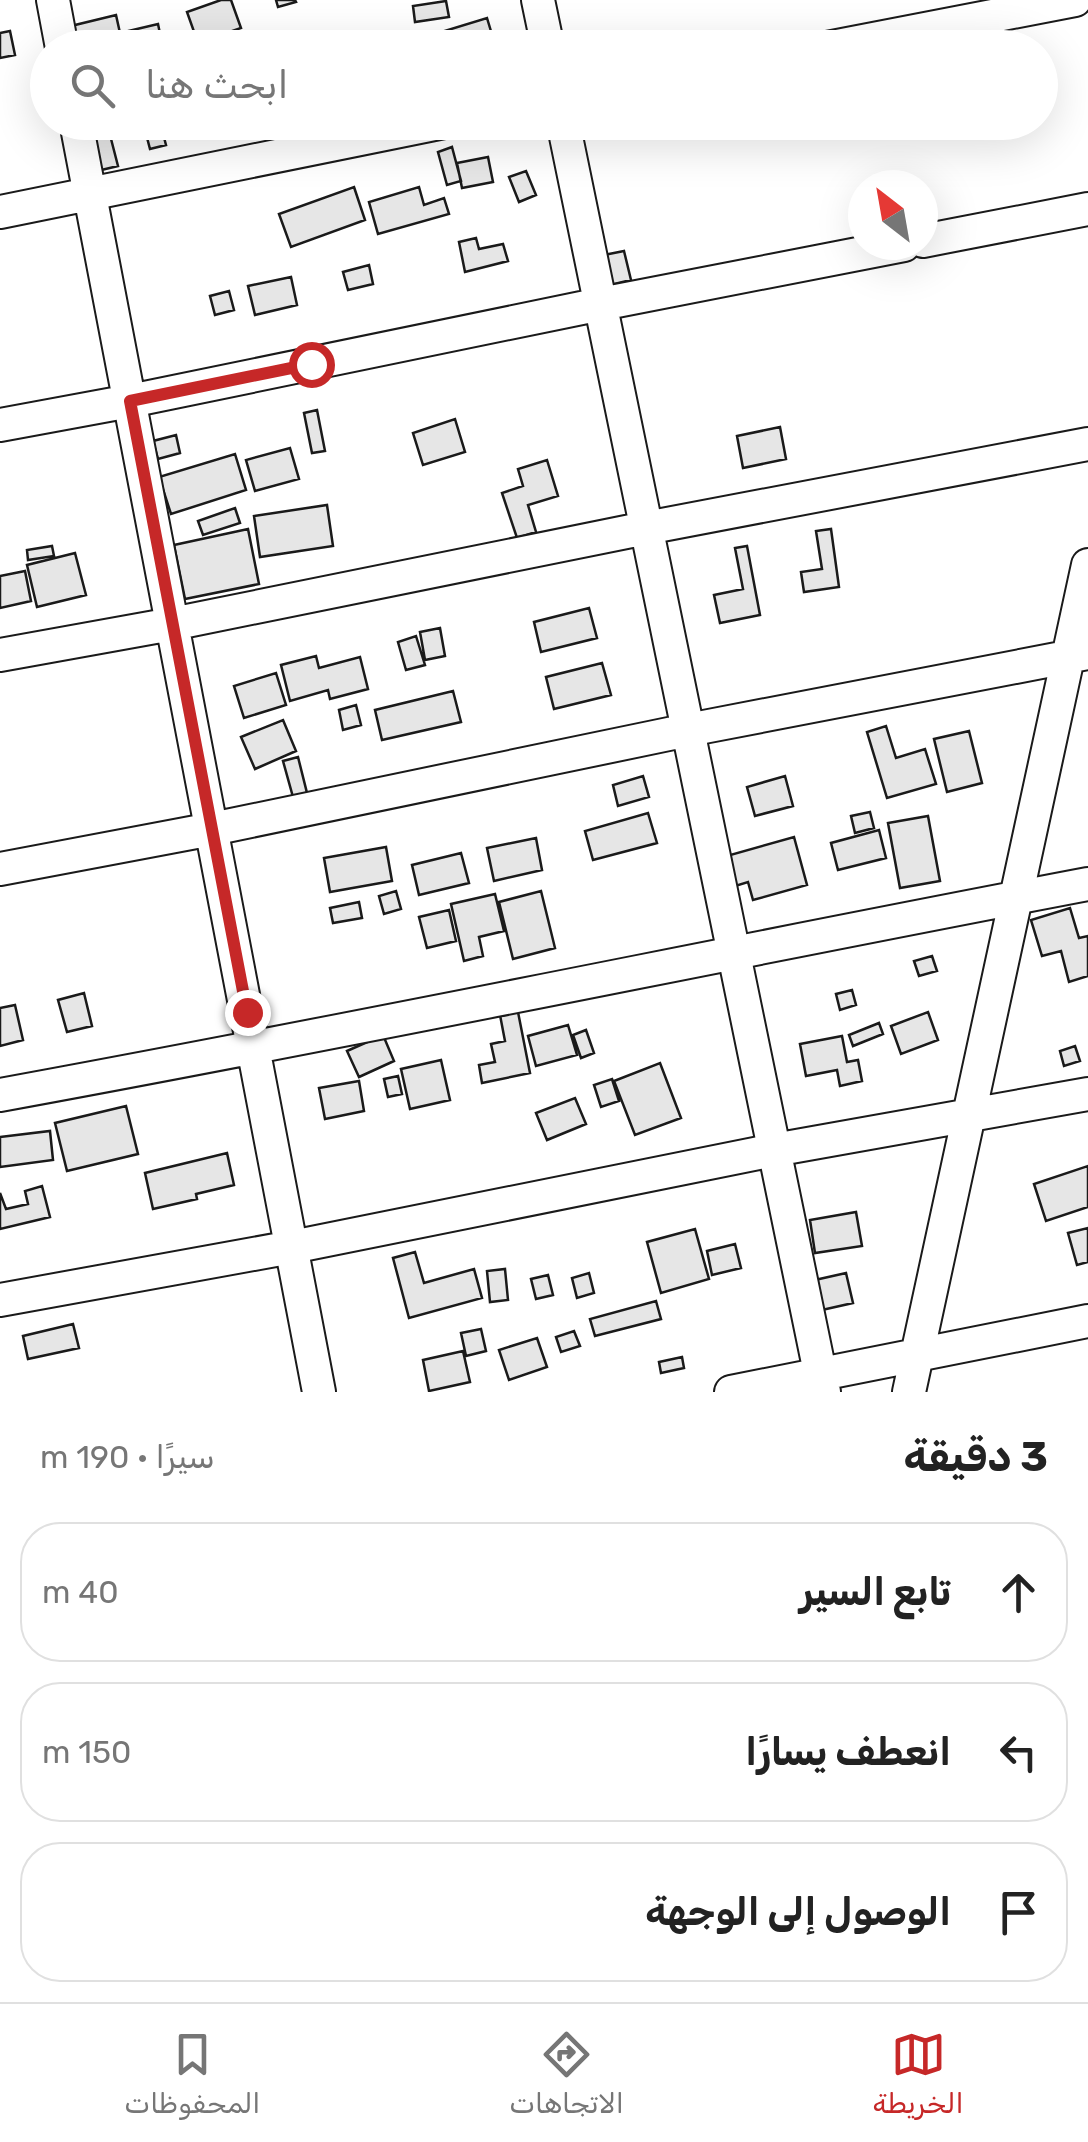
<!DOCTYPE html>
<html lang="ar">
<meta charset="utf-8">
<style>
:root{--surface:#fff;--page:#f2f2f2;--text:#222;--muted:#767676;--line:#e0e0e0;--accent:#c62828}
body{margin:0;font-family:Rubik,"Noto Naskh Arabic",sans-serif;background:var(--page);color:var(--text);direction:rtl}
.compass{position:absolute;left:848px;top:170px;width:90px;height:90px;border-radius:50%;background:var(--surface);box-shadow:0 10px 40px #0002;rotate:329deg}
.stop{position:absolute;width:30px;height:30px;margin:-22px;border:8px solid #c62828;border-radius:50%;background:#fff}
.stop.end{background:#c62828;border-color:#fff;box-shadow:0 2px 10px #0008}
.list{margin:0;padding:0;list-style:none}
h2{display:flex;justify-content:space-between;align-items:center;height:130px;margin:0;padding:0 40px;font-size:42px}
h2 small{font-size:32px;font-weight:400;color:var(--muted)}
.list li{display:grid;grid-template-columns:65px 1fr auto;gap:30px;align-items:center;box-sizing:border-box;height:140px;margin:0 20px 20px;padding:0 20px;border:2px solid var(--line);border-radius:40px}
.list b{display:block;font-size:38px;white-space:nowrap}
.list em{font-size:32px;font-style:normal;color:var(--muted)}
.icon{flex:none;width:55px;height:55px;fill:none;stroke:currentColor;stroke-width:2;stroke-linecap:round;stroke-linejoin:round}
.map{position:relative;flex:none;width:1088px;height:1392px;overflow:hidden;direction:ltr}
.search{position:absolute;background:var(--surface);box-shadow:0 10px 40px #0002;left:30px;right:30px;top:30px;height:110px;display:flex;align-items:center;gap:25px;box-sizing:border-box;padding:0 35px;border-radius:55px;color:var(--muted);font-size:38px}
.sheet{height:610px;background:var(--surface)}
nav{display:flex;justify-content:space-around;align-items:center;box-sizing:border-box;height:140px;border-top:2px solid var(--line);background:var(--surface);font-size:28px;color:var(--muted)}
nav a{display:grid;justify-items:center;gap:5px}
nav .on{color:var(--accent)}
.map>svg:first-child{display:block}
</style>
<div class="map">
<svg width="1088" height="1392" viewBox="0 0 1088 1392">
<rect width="100%" height="100%" fill="#fff"/>
<path fill="#e6e6e6" stroke="#1a1a1a" stroke-width="2.5" d="M221,0H231L241,28L198,43L187,12Z
M276,0H295L296,2L278,7Z
M446,1L449,17L415,22L413,6Z
M116,15L120,33L158,24L163,48H77L71,26Z
M487,18L496,48H418L415,40Z
M10,31L15,55L0,58V33Z
M163,122H177L180,134L167,138Z
M161,126L166,145L150,149L145,130Z
M110,135L118,166L93,172L86,141Z
M452,147L461,181L447,185L438,152Z
M488,157L493,182L462,188L457,163Z
M526,171L536,195L519,202L509,177Z
M354,187L365,220L291,247L279,214Z
M419,187L424,205L444,198L449,214L378,234L369,202Z
M476,238L479,249L503,244L508,261L465,272L459,242Z
M624,251L631,280L606,286L599,256Z
M369,265L373,284L348,290L343,272Z
M291,277L297,305L255,315L248,286Z
M229,291L234,310L215,315L210,296Z
M317,410L325,451L312,453L304,413Z
M455,419L465,452L423,465L413,433Z
M780,427L786,459L743,468L737,436Z
M176,435L180,453L158,459L153,441Z
M290,448L299,479L255,491L246,460Z
M235,454L246,490L171,514L159,477Z
M547,460L558,496L528,505L536,532L517,538L502,493L523,486L518,469Z
M327,505L333,546L260,557L254,516Z
M235,508L240,523L203,535L198,521Z
M248,529L259,584L185,599L174,545Z
M831,529L839,587L804,592L801,572L822,569L816,531Z
M52,546L54,556L28,560L27,550Z
M747,546L760,615L720,623L714,595L743,589L735,548Z
M75,553L86,595L37,607L27,565Z
M25,571L31,601L0,608V576Z
M589,608L597,638L541,652L534,622Z
M440,628L445,656L425,660L420,632Z
M416,636L425,665L406,670L398,642Z
M316,656L319,668L360,657L368,689L330,699L328,690L290,701L281,665Z
M602,663L611,695L554,709L546,677Z
M276,673L286,705L244,718L234,686Z
M453,691L461,722L382,740L375,710Z
M356,705L361,725L343,730L339,710Z
M283,720L296,751L255,769L241,737Z
M886,726L896,758L925,749L936,784L887,798L867,732Z
M969,731L982,783L947,792L934,739Z
M298,757L307,793L293,797L283,761Z
M643,776L649,797L618,806L613,785Z
M785,776L793,806L755,816L747,787Z
M870,812L874,828L855,833L851,816Z
M648,813L657,843L593,860L585,831Z
M928,816L940,881L900,888L888,823Z
M879,830L886,858L838,870L831,843Z
M794,837L807,885L753,900L748,882L732,887L723,857Z
M536,838L542,870L494,881L487,848Z
M386,847L392,881L330,892L324,858Z
M461,853L469,883L419,895L412,865Z
M396,891L401,909L384,914L379,896Z
M541,891L555,948L513,959L499,902Z
M495,894L504,931L479,937L483,956L464,961L451,904Z
M359,902L362,918L333,923L330,908Z
M1070,908L1079,938L1088,936V976L1069,982L1061,951L1042,956L1031,920Z
M449,910L456,941L427,948L419,917Z
M932,956L937,971L919,976L914,961Z
M852,990L856,1005L840,1010L836,994Z
M84,993L92,1026L67,1032L58,1000Z
M15,1005L23,1040L0,1046V1008Z
M518,1012L530,1073L482,1083L479,1065L495,1062L491,1044L505,1041L500,1015Z
M928,1012L938,1040L901,1054L891,1026Z
M879,1023L883,1034L853,1046L849,1035Z
M568,1025L577,1055L536,1066L528,1036Z
M586,1030L594,1053L581,1058L573,1035Z
M383,1035L394,1061L359,1077L347,1051Z
M842,1036L847,1062L858,1060L862,1081L840,1086L837,1070L806,1076L800,1044Z
M1075,1046L1080,1061L1064,1066L1060,1051Z
M441,1060L450,1100L410,1109L401,1069Z
M660,1063L681,1118L635,1135L614,1081Z
M398,1076L402,1094L388,1097L384,1079Z
M612,1079L619,1101L601,1107L594,1085Z
M359,1081L364,1111L325,1119L319,1088Z
M575,1098L586,1124L547,1140L536,1113Z
M126,1106L138,1154L67,1171L55,1123Z
M50,1131L53,1160L0,1167V1137Z
M227,1153L234,1185L196,1194L197,1199L153,1209L145,1173Z
M1088,1166V1207L1046,1221L1034,1184Z
M42,1186L50,1217L0,1229V1193L6,1209L28,1204L25,1191Z
M856,1212L862,1246L815,1253L810,1220Z
M1088,1228V1262L1077,1265L1068,1233Z
M695,1229L709,1279L661,1293L647,1242Z
M735,1244L741,1268L712,1275L707,1251Z
M415,1252L424,1283L474,1269L482,1298L409,1318L393,1258Z
M505,1269L508,1300L490,1302L487,1271Z
M589,1273L594,1293L577,1298L572,1278Z
M846,1273L853,1303L813,1312L806,1282Z
M548,1275L553,1295L536,1299L531,1279Z
M656,1301L661,1319L595,1336L590,1319Z
M73,1324L79,1348L28,1359L23,1336Z
M481,1329L486,1351L466,1356L461,1333Z
M574,1331L580,1346L561,1352L556,1337Z
M537,1338L547,1367L509,1380L499,1350Z
M463,1351L470,1382L429,1391L423,1360Z
M682,1357L684,1368L661,1373L659,1362Z"/>
<g fill="none" stroke-linecap="round" stroke-linejoin="round">
<g stroke="#1a1a1a" stroke-width="36">
<path id="minor" d="M53,0L62,48
M538,0L548,48
M827,48L1075,0
M76,122L319,1392
M563,122L824,1392
M0,212L444,122
M923,241L1088,209
M0,425L130,401L601,304L904,245
M0,655L172,624L646,528L1088,444
M0,869L212,829L688,730L1088,653
M0,1095C363,1029 725,953 1088,884
M0,1300L292,1247L774,1150L1088,1094
M731,1392L1088,1321
M909,1392L1088,565"/>
</g>
<use href="#minor" stroke="#fff" stroke-width="32"/>
</g>
<g fill="none" stroke-linecap="round" stroke-linejoin="round">
<path stroke="#c62828" stroke-width="12" d="M247,1012L130,401L311,364"/>
</g>
</svg>
<svg class="compass" viewBox="-18 -18 36 36"><path d="M0-13l5 13h-10z" fill="#e53935"/><path d="M0 13l5-13h-10z" fill="#767676"/></svg>
<div class="stop" style="left:311px;top:364px"></div>
<div class="stop end" style="left:247px;top:1012px"></div>
<div class="search"><svg class="icon" aria-label="search" viewBox="0 0 24 24"><circle cx="10" cy="10" r="6"/><path d="M15 15l6 6"/></svg>ابحث هنا</div>
</div>
<section class="sheet">
<h2>3 دقيقة<small>سيرًا · 190 m</small></h2>
<ul class="list">
<li><svg class="icon" aria-label="ahead" viewBox="0 0 24 24"><path d="M12 20V5M6 11l6-6 6 6"/></svg><div><b>تابع السير</b></div><em>40 m</em></li>
<li><svg class="icon" aria-label="left" viewBox="0 0 24 24"><path d="M17 20v-9H6M10 6l-5 5 5 5"/></svg><div><b>انعطف يسارًا</b></div><em>150 m</em></li>
<li><svg class="icon" aria-label="arrive" viewBox="0 0 24 24"><path d="M6 21V4h12l-3 4 3 4H6"/></svg><div><b>الوصول إلى الوجهة</b></div></li>
</ul>
</section>
<nav>
<a class="on"><svg class="icon" aria-label="map" viewBox="0 0 24 24"><path d="M3 6l6-2 6 2 6-2v14l-6 2-6-2-6 2zM9 4v14M15 6v14"/></svg>الخريطة</a>
<a><svg class="icon" aria-label="directions" viewBox="0 0 24 24"><path d="M12 3l9 9-9 9-9-9zM9 14v-3h6M13 9l2 2-2 2"/></svg>الاتجاهات</a>
<a><svg class="icon" aria-label="saved" viewBox="0 0 24 24"><path d="M7 4h10v16l-5-4-5 4z"/></svg>المحفوظات</a>
</nav>
